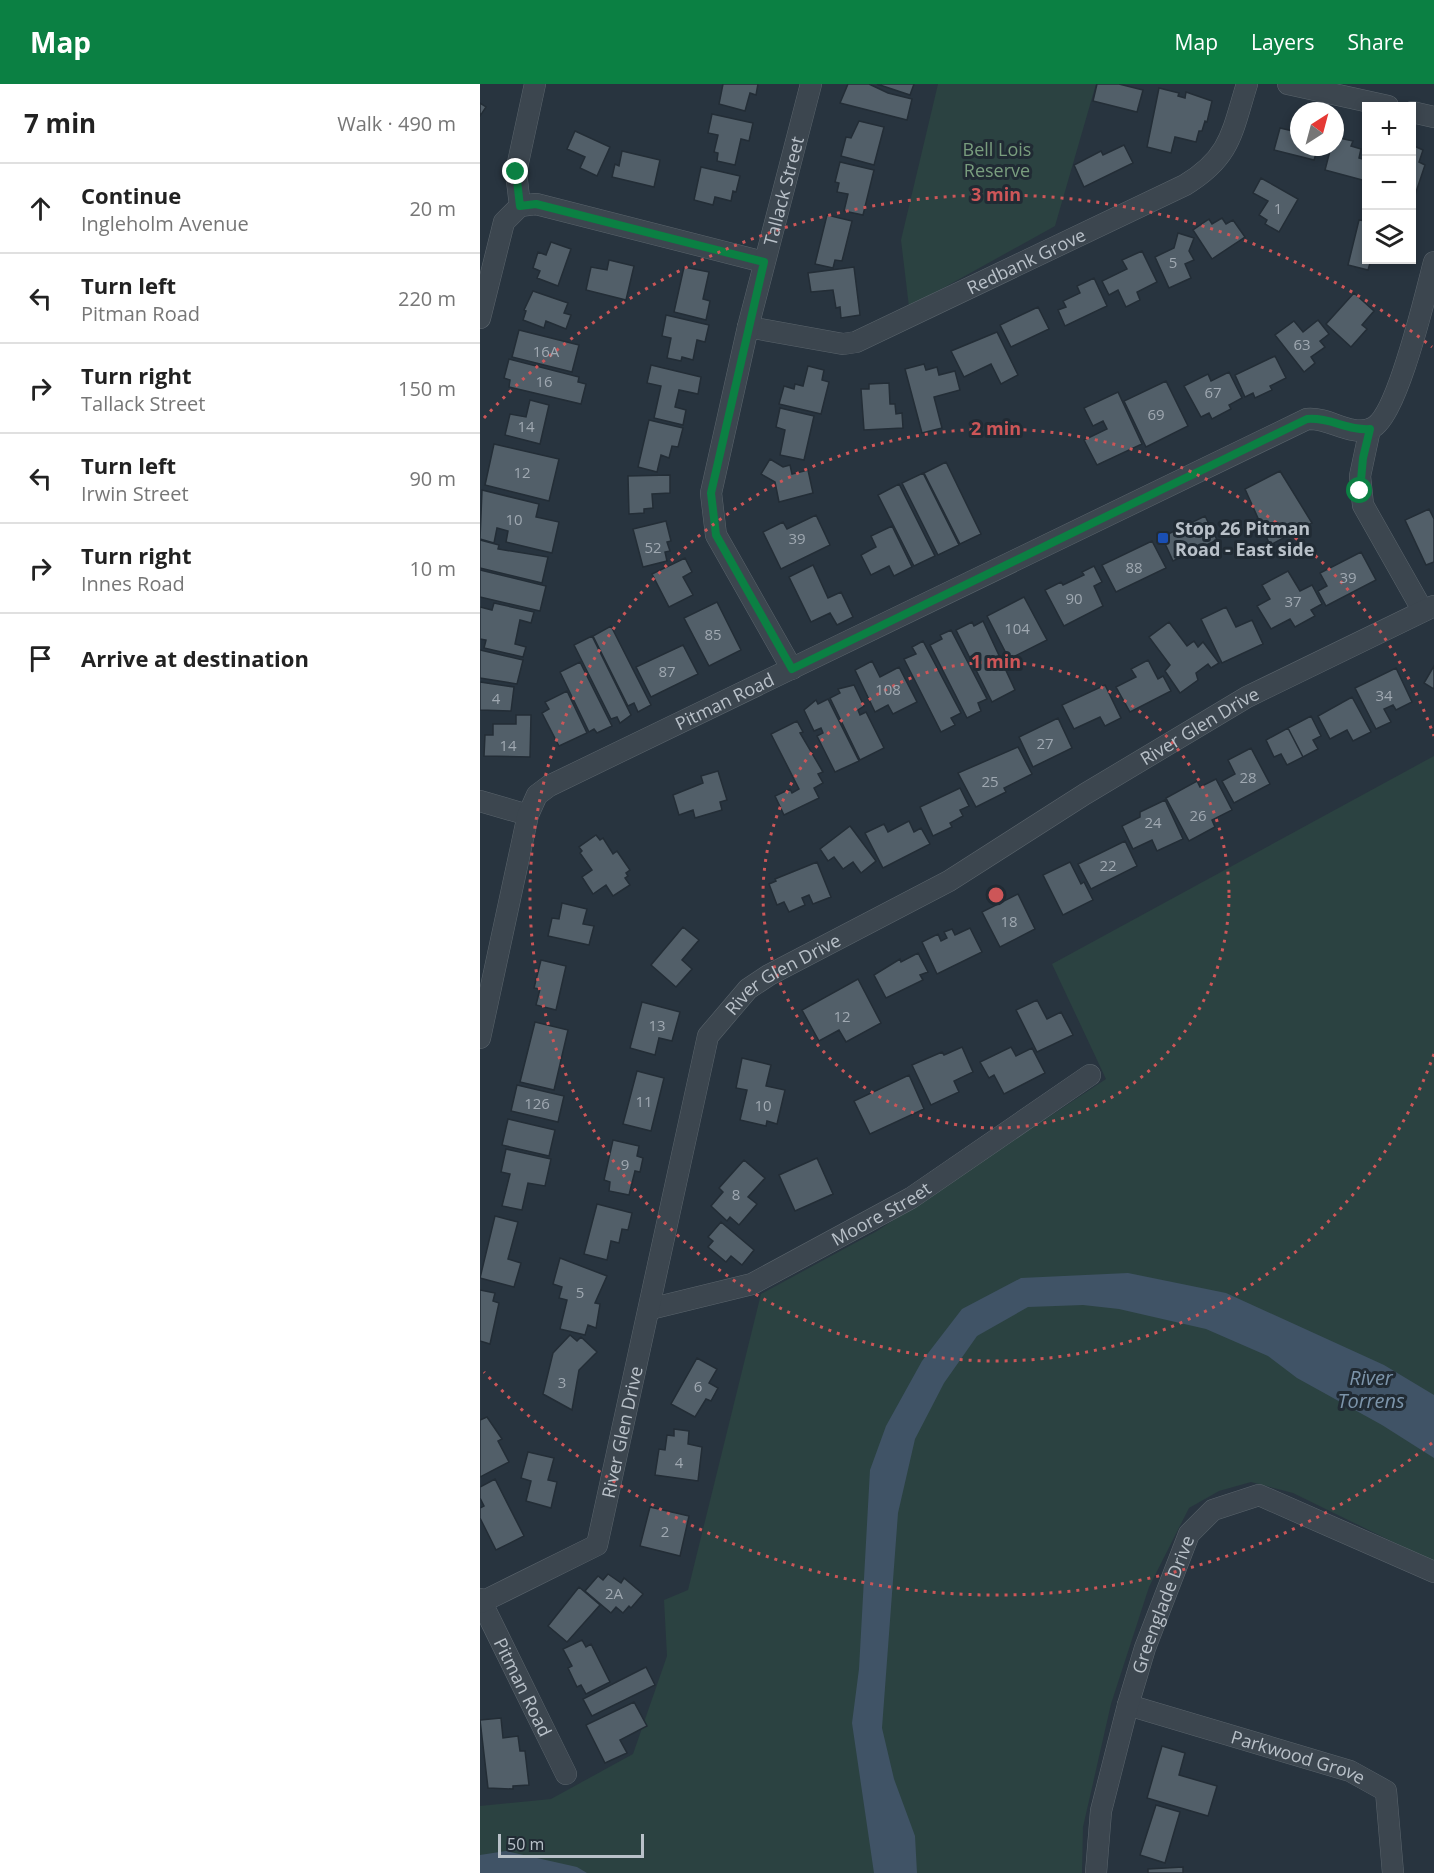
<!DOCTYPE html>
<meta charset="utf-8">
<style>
:root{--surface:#fff;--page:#f6f6f6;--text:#222;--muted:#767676;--line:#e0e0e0;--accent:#0b8043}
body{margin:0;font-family:"Open Sans",sans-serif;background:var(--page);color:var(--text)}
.controls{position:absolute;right:18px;top:18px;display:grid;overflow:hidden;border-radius:0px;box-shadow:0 3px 9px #0003}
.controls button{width:54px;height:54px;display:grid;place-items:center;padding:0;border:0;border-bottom:2px solid var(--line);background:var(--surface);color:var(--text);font:30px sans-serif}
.compass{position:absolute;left:810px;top:18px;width:54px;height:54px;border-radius:50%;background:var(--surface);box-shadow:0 3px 9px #0003;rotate:36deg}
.scale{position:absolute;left:18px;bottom:15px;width:146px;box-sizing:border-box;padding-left:6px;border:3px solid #b9c1c9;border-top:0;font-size:16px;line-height:21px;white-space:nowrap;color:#b9c1c9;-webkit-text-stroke:4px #212b34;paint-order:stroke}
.stop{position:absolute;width:18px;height:18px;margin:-14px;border:4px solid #0b8043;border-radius:50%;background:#fff}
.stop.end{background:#0b8043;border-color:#fff;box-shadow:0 2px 6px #0008}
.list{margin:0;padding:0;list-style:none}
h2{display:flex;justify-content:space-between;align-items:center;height:78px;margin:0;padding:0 24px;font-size:26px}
h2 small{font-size:20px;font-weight:400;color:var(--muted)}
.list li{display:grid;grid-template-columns:39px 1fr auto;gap:18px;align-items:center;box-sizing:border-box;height:90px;padding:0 24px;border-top:2px solid var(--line)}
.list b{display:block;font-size:22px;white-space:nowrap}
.list p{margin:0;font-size:20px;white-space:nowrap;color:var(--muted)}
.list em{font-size:20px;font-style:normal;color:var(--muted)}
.icon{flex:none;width:33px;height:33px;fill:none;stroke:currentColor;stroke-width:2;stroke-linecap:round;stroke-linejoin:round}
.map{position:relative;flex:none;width:954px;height:1789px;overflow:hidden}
header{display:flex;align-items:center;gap:36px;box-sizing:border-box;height:84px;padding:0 30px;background:var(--accent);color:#fff}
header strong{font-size:28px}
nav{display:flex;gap:33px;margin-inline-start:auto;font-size:21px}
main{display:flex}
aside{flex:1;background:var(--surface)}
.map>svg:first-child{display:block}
</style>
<header>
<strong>Map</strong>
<nav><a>Map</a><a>Layers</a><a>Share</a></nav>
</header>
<main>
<aside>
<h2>7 min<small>Walk · 490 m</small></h2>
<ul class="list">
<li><svg class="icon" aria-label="ahead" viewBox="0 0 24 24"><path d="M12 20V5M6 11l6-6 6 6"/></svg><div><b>Continue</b><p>Ingleholm Avenue</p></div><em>20 m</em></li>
<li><svg class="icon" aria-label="left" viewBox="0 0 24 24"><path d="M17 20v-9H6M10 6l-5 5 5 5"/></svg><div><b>Turn left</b><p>Pitman Road</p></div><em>220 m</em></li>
<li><svg class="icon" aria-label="right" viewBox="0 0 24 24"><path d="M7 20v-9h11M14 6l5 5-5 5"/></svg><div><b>Turn right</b><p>Tallack Street</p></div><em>150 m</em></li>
<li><svg class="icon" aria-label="left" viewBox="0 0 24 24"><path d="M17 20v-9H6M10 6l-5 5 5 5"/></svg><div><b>Turn left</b><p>Irwin Street</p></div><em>90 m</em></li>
<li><svg class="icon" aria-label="right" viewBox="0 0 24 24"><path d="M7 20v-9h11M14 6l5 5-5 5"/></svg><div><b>Turn right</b><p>Innes Road</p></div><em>10 m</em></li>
<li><svg class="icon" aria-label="arrive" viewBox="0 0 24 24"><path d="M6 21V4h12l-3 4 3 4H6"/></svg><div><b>Arrive at destination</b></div></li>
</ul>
</aside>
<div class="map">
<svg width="954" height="1789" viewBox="0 0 954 1789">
<rect width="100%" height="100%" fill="#28343f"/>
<path fill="#2b4241" d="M458,0H616L575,142L429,223L421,156Z
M954,672V1478L813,1409L771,1398L739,1407L709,1424L669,1503L631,1620L603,1743L602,1789H0V1722L71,1715L153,1670L187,1572L184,1516L208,1506L281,1210L397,1147L626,995L572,880Z"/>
<path fill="#405366" d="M648,1189L746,1209L904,1281L954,1311V1374L902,1341L817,1294L788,1272L726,1245L639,1225L603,1221L548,1223L497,1252L464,1299L435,1355L418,1429L402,1644L414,1695L435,1752L437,1789H394L372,1639L379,1585L390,1386L406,1342L442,1277L482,1225L541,1194Z
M26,1767L97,1783L107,1789H0V1771Z"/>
<path fill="#525f69" stroke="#232d36" stroke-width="1.5" d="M243,0H278L276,11L270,9L265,27L239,20Z
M368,0H389L408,9L432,15L427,36L360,19Z
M397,0H434L430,11Z
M617,0H639L663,6L657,28L613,17Z
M679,4L699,9L698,12L705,14L706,8L732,17L727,38L725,37L722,47H719L716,58L695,53L691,69L667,63Z
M0,19L6,23L0,32Z
M232,30L273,39L269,57L261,55L255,81L237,77L238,69L234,68L238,51L228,49Z
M379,37L404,43L394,81L361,72L366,53L371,54Z
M814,43L819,44V63H838L834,76L794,66L800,44L813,47Z
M95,47L130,63L117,92L100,84L105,73L87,65Z
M855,53L873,57L871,62L881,65L879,74L886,76V97L845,86L851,63H855Z
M644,61L653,79L604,103L594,81L621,67L623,71Z
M932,61L943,66L939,78L945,81L932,120Z
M142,67L180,76L174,103L132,93L135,80L139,82Z
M360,78L394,86L383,131L364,127L368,110L357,108L359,99L355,98Z
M221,83L260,92L256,108L253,107L251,117L235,113L233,121L214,116Z
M781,94L818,115L799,148L785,140L787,136L779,131L788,117L773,109Z
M347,131L372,137L362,177L355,176L353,184L335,180Z
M742,134L746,140L753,136L765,153L732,175L713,146L729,135L732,140Z
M879,136L886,137V176H891L888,186L868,181Z
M698,149L714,154L709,167L714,176L705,180L711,194L689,204L675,173L694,164Z
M71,158L91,165L78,202L57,194L60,187L53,184L58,168L66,171Z
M662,167L677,198L657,208L660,216L646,223L638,206L629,211L622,197L647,185L642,176Z
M129,176L154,182L146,216L106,206L111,183L127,186Z
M204,183L229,188L223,215L230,217L226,236L194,228Z
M374,183L380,231L361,234L360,223L356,224L353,206L331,208L328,189Z
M614,194L627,222L585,242L578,226L586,223L583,217L600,209L597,202Z
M53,207L88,219L84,229L91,231L86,245L66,237L64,244L43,236L46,227L44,226Z
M874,209L894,227L882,241L887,245L871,263L846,240Z
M558,223L569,245L531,263L520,241Z
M186,231L229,241L225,258L217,256L213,276L202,273L201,277L187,274L191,254L182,252Z
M838,236L849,250L840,257L845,263L831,273L835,279L824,288L795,251L814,237L823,248Z
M39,246L99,261L92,288L32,273Z
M517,248L538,291L521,300L511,280L484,293L471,267Z
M795,272L806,294L790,302L792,306L775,314L773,309L765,313L755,291Z
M29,275L99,293L98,298L106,300L101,320L29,303L30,296L24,294Z
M444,280L446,286L457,283L459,291L475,287L480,306L454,313L462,344L442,349L425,285Z
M171,281L221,293L218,310L199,306L195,323L206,326L203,341L174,334L181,302L167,299Z
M328,282L344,286L342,296L349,298L341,330L299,320L304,302L314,305L315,300L323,302Z
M749,288L762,314L749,321L751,325L732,335L729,329L721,333L704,302L728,290L731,297Z
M686,297L708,342L666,363L644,317Z
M409,299L410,320H415L416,330L422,329L423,344L384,346L381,305H389V300Z
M638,308L662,360L617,381L604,356L627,345L623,337L613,342L604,324Z
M50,316L69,321L60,360L25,351L30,330L46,333Z
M300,324L334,332L324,376L300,371L305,346L296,343Z
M169,336L203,344L198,363L192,362L189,374L181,371L177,388L158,383Z
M14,360L79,375L69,417L5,401Z
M290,375L303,383L310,381L312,390L328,386L333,409L299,418L295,398L281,390Z
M466,378L501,450L480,460L444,389Z
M800,387L832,439L790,461L765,405Z
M443,389L479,461L458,471L422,399Z
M190,391V409L172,410L173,424L164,425V429L149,430L148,392Z
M419,400L455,472L434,482L398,411Z
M2,406L59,420L56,433L79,438L72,469L26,458L28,447L17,444L14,459L0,455Z
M949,425L954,435V478L946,481L925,436Z
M336,431L350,461L301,485L283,448L303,438L307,445Z
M725,432L737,456L693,477L682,453Z
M186,437L191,457L187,458L190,467L185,468L187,477L163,483L153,445Z
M412,442L432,483L414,492L409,482L391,491L381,471L396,463L391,452Z
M0,456L19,461L18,465L68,473L62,499L0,484Z
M672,457L686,484L636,508L622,481Z
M881,468L896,496L846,522L838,507L847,502L840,489Z
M205,474L212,488L203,493L213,511L189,523L172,490Z
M333,481L348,514L361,508L373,533L357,541L350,529L331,538L309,493Z
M614,482L622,498L614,502L623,522L584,542L565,506L581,498L583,501L604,491L602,488Z
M0,486L66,502L60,527L0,513Z
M808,487L820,507L832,501L842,520L831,526L835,532L815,543L810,535L791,545L777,522L790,515L782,501Z
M544,513L567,556L529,575L507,532Z
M237,518L261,566L229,582L204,534Z
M14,519L54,528L51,539L40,536L35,560L46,563L43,573L4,564L6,556L0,555V523L12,526Z
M746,523L756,543L772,536L783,560L742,579L721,535Z
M503,537L535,606L512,618L476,546L492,538L494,542Z
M689,538L707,562L714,557L718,563L723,558L739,579L731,584L728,580L716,589L718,596L700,609L685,587L690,581L669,553Z
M131,542L171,621L158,628L154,619L148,622L113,552Z
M471,546L507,615L498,619L501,627L487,634L450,561L462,555L460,551Z
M112,552L151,631L140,639L137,633L131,635L94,561Z
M443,557L481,629L471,634L475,641L461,648L424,575L436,570L432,563Z
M203,561L218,590L171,613L156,583Z
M0,566L43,576L37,600L0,594Z
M668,576L678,595L683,592L691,607L650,628L636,603L656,593L651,585Z
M392,577L400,593L419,583L437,618L413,630L408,621L395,628L375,586Z
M100,578L132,642L117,649L114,645L109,648L80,588Z
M954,582V605L944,599Z
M916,584L932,618L916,626L913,621L904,625L911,638L896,645L875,604Z
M0,598L34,603L31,627L0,626Z
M374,601L384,622L378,626L380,631L386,628L404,664L380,676L350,614L360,609L358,605Z
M625,601L641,634L625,642L620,633L594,645L582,621Z
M87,607L107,649L79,662L62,629L69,625L65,618Z
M872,613L891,648L873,657L867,646L850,655L838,632Z
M348,615L379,677L355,688L337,652L343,649L341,644L334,647L324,626L336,616L338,620Z
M36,631H51L50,673L4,672L5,651H13V640H36Z
M831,632L841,652L833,656L838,665L823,673L808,644Z
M578,634L592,664L553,683L539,653Z
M317,637L323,648L320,649L343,688L338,690L343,699L334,704L339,714L304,731L295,712L310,705L312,709L319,705L291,650Z
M808,644L823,673L807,681L801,670L794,673L786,656Z
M538,663L552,690L524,704L526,708L496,723L478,689Z
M771,664L790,700L754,719L742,697L755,690L748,676Z
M238,687L247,716L240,718L242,726L215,734L213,726L199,731L193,711L223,699L221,692Z
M736,695L752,726L732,736L735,743L709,757L686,714L717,697L720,703Z
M480,704L489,722L480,726L483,732L470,739L472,743L453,752L440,723Z
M685,716L703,755L677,767L672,756L653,765L642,742L660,733V728Z
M429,737L434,748L441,744L450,760L403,784L385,749L404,740L408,748Z
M370,742L396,777L381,789L373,778L363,785L354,773L348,777L340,765Z
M116,751L120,756L123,754L133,770L137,767L150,786L146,789L148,792L145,794L150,801L133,812L126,801L113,810L102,793L112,786L100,769L102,767L99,763Z
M645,757L657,782L611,805L598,780Z
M337,778L351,813L333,820L329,811L322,814L325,821L309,828L304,818L297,821L289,800L296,797L295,795Z
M590,778L601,800L604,798L613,816L583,831L563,791Z
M538,810L555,845L520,863L502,828Z
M82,819L107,825L103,840L114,842L109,861L68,852L72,834L79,835Z
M203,843L219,856L202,876L212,885L196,903L171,881Z
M490,844L502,868L457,890L442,858L458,850L461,857L467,854L464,848L472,845L475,851Z
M438,869L448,888L440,891L443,896L406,914L394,891L420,875L421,878Z
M61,876L86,882L76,926L56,921L60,905L54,904Z
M378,895L401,939L366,958L359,946L339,957L322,926Z
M557,916L567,935L581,928L593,951L557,968L536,926Z
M162,918L200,928L192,957L179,954L175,971L150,964Z
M55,938L88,946L74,1006L40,998Z
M482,963L493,988L474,997L479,1008L451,1021L432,981L462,968L464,971Z
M531,963L536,972L552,964L565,989L524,1010L514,991L509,994L500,978Z
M262,974L291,981L286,1002L305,1006L297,1040L287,1037L286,1042L260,1036L267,1006L256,1004Z
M157,987L184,994L171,1047L143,1040Z
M429,991L444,1025L390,1050L374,1017Z
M37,1001L84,1012L78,1038L31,1027Z
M28,1035L75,1046L69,1072L22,1061Z
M133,1056L159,1062L157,1072L163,1074L160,1088L155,1087L149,1111L129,1107L130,1098L124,1096Z
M26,1065L71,1075L65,1102L48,1099L42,1126L22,1122L30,1090L21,1088Z
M337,1074L353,1110L315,1127L299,1091Z
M264,1076L285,1094L268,1113L277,1120L259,1141L250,1133L247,1137L231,1122L243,1108L239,1104Z
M117,1120L152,1129L148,1146L142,1145L139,1159L131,1157L127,1176L104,1170Z
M15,1132L38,1138L28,1175L41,1179L34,1203L0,1194Z
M241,1138L274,1166L262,1181L251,1172L246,1178L228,1163L233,1157L228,1153Z
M80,1174L127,1192L115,1219L120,1220L116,1244L108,1241L105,1251L80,1245L87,1216L79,1214L82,1203L73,1200Z
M0,1206L15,1209L13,1217L19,1219L10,1260L0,1257Z
M90,1251L97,1257L101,1253L117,1268L99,1286L92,1326L63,1310L73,1269Z
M217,1274L237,1285L229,1299L238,1304L231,1317L226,1315L215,1333L191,1320Z
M7,1333L22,1355L18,1357L29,1378L0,1393V1336Z
M194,1345L209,1347L208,1360L222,1363L218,1397L175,1391L179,1365L185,1366L187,1351L194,1352Z
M48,1368L74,1374L68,1396L77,1398L71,1424L46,1417L51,1397L41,1394Z
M15,1395L44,1452L16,1466L0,1434V1424L4,1422L0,1414V1403Z
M170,1423L209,1432L200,1472L160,1462Z
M128,1490L141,1499L144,1494L163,1510L151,1524L149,1522L143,1529L136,1523L131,1529L105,1507L118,1492L123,1496Z
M99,1503L120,1521L87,1558L68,1542Z
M102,1556L106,1563L111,1560L130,1598L106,1610L101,1601L97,1603L88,1584L92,1582L83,1565Z
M166,1583L175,1601L112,1632L103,1615Z
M154,1618L167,1642L140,1656L147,1669L125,1679L106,1641Z
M21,1634L23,1654L38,1652L40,1667H45L49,1701L33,1702V1705L8,1704L0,1636Z
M682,1662L705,1669L699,1691L737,1702L728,1732L667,1714Z
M676,1721L700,1728L685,1779L660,1771Z
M703,1783V1789H668V1785Z"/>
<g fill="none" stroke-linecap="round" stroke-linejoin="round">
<g stroke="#5a646c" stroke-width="22">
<g id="street">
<path d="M808,0L908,22"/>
<path d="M932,28L954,33"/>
<path d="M40,122L56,120L284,178"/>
<path d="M0,234L24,138L40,122L36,88L55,0"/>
<path id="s1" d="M268,243L363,260L376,258L705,101C751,73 752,48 767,0"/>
<path d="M890,345L880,392L883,421L943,527"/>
<path id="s2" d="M312,585L236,451L231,409L268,243L331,0"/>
<path d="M0,717L48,731"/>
<path id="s3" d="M0,954L48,731L57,711L69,702L827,335C849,333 869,352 890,345C917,336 946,208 954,178"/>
<path id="s4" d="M170,1225L272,1200L431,1114L610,991"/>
<path id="s5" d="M0,1515L86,1690"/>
<path id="s6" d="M2,1518L117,1461L228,952L268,905L289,891L469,797L605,710L767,613L954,522"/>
<path id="s7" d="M648,1621L870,1687L906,1707L913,1789"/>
<path id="s8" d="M616,1789L621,1727L648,1621L665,1564L709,1450L733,1426L779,1411L954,1488"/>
</g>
</g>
<use href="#street" stroke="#3c464f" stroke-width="21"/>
</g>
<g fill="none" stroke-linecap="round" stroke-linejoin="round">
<path stroke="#0b8043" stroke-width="8" d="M36,88L40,122L56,120L284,178L231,409L236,451L312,585L827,335C850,333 868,347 890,345L883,374L880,407"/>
</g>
<g fill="none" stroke="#cd5658" stroke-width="3" stroke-dasharray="3 6">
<circle cx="516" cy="811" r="233"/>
<path d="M954 970A466 466 0 1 1 954 652"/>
<path d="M952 1359A700 700 0 0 1 4 1288M4 334A700 700 0 0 1 952 263"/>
</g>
<rect fill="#1a4fb4" stroke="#212b34" stroke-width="2" x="677" y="448" width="12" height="12" rx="3"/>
<g text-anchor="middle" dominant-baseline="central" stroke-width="6" stroke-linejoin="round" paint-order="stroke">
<g font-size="15" fill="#9fa8b1">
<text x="798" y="124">1</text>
<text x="693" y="178">5</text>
<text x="822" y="260">63</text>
<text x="66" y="267">16A</text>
<text x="64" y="297">16</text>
<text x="733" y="308">67</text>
<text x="676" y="330">69</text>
<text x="46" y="342">14</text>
<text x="42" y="388">12</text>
<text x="34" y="435">10</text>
<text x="317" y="454">39</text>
<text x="173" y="463">52</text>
<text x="654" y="483">88</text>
<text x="868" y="493">39</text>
<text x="594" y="514">90</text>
<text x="813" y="517">37</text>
<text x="537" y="544">104</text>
<text x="233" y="550">85</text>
<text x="187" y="587">87</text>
<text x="408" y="605">108</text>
<text x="904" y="611">34</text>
<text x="16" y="614">4</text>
<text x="565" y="659">27</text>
<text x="28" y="661">14</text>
<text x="768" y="693">28</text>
<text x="510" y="697">25</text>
<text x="718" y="731">26</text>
<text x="673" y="738">24</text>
<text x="628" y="781">22</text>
<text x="529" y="837">18</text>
<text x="362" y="932">12</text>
<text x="177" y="941">13</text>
<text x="164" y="1017">11</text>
<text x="57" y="1019">126</text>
<text x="283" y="1021">10</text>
<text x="145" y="1080">9</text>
<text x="256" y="1110">8</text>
<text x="100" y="1208">5</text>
<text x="82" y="1298">3</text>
<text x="218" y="1302">6</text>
<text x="199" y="1378">4</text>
<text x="185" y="1447">2</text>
<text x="134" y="1509">2A</text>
</g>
<g font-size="18" fill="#799d7e" stroke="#212b34">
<text x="517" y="65">Bell Lois<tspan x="517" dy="21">Reserve</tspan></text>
</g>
<g font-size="18" fill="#b9c1c9" stroke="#212b34">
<text stroke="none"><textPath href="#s2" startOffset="507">Tallack Street</textPath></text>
<text stroke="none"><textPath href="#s1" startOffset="298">Redbank Grove</textPath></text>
<text stroke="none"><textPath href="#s3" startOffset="460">Pitman Road</textPath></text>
<text stroke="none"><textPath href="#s6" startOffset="1234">River Glen Drive</textPath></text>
<text stroke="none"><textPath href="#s6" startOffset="748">River Glen Drive</textPath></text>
<text stroke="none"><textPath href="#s4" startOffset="252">Moore Street</textPath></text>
<text stroke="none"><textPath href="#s6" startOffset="244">River Glen Drive</textPath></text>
<text stroke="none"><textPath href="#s8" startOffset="278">Greenglade Drive</textPath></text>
<text stroke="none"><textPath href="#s5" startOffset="98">Pitman Road</textPath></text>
<text stroke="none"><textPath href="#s7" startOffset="178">Parkwood Grove</textPath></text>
</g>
<g font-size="18" font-weight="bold" fill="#b9c1c9" stroke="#212b34" text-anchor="start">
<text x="695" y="444">Stop 26 Pitman<tspan x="695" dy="21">Road - East side</tspan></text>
</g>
<g font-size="20" font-style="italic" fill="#7c94aa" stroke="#212b34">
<text x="891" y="1293">River<tspan x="891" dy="23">Torrens</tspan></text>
</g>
</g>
<circle cx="516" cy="811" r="9" fill="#cd5658" stroke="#212b34" stroke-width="3"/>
<g font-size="18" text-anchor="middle" font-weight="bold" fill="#cd5658" stroke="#212b34" stroke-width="6" stroke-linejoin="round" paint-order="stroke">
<text x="516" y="117">3 min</text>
<text x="516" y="351">2 min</text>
<text x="516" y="584">1 min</text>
</g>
</svg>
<div class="controls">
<button>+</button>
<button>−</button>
<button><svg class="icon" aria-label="layers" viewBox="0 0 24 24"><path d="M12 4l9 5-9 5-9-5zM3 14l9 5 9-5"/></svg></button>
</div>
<svg class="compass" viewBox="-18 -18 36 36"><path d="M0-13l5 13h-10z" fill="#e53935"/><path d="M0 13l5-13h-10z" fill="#767676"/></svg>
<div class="scale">50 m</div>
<div class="stop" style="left:880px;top:407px"></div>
<div class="stop end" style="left:36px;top:88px"></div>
</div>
</main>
